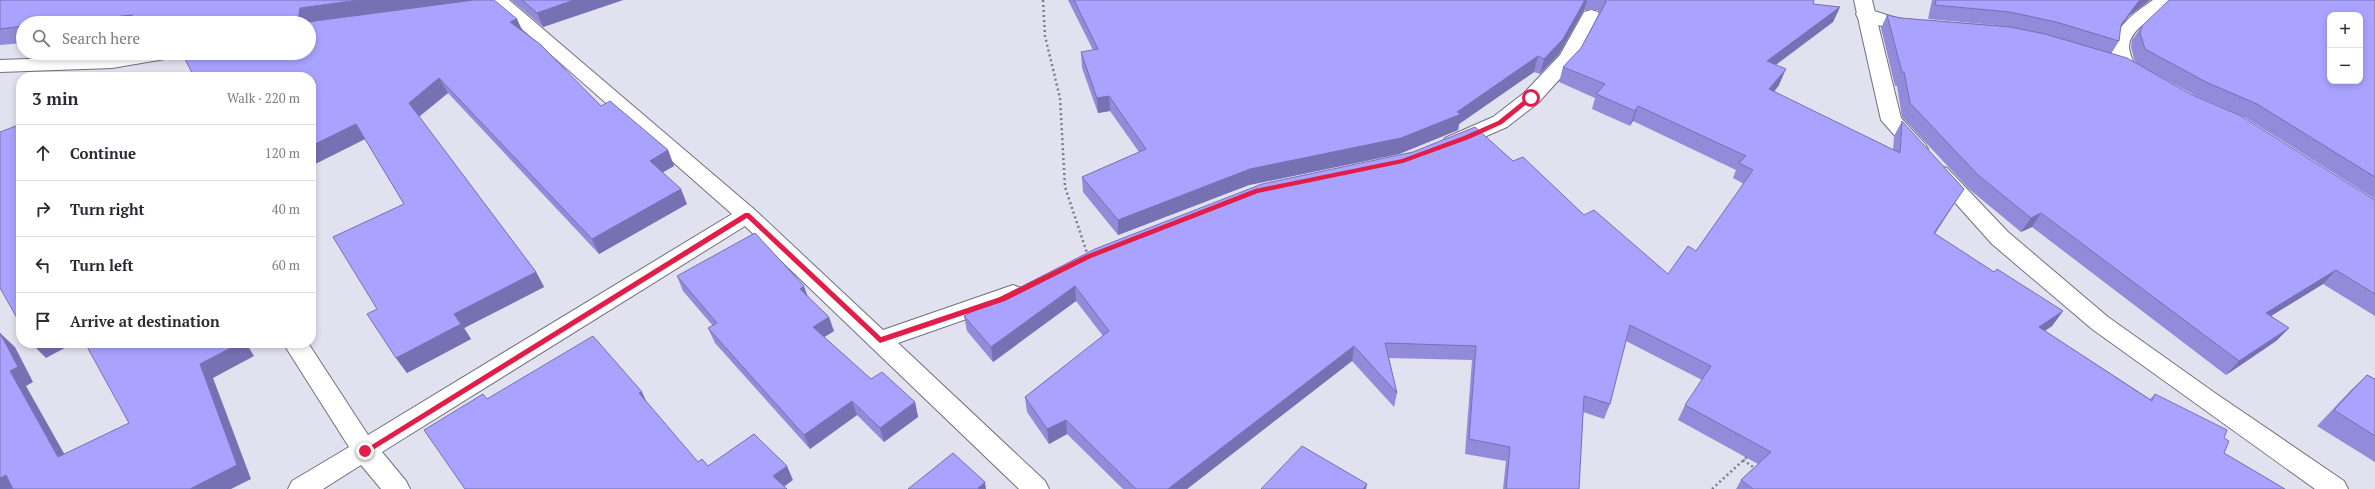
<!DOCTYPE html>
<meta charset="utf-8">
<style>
:root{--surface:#fff;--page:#f7f7f7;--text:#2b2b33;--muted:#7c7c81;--line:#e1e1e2}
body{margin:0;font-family:"PT Serif",serif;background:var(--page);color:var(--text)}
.controls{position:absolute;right:12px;top:12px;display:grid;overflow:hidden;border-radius:8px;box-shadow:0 2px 6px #0003}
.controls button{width:36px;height:36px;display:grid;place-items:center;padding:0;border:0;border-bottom:1px solid var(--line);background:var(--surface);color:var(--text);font:20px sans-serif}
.stop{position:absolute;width:12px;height:12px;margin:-9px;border:3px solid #e11d48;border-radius:50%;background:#fff}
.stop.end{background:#e11d48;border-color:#fff;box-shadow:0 1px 4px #0008}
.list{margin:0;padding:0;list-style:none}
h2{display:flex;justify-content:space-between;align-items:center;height:52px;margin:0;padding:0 16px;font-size:17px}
h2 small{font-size:13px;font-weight:400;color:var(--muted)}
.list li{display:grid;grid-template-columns:26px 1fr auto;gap:12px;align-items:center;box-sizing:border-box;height:56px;padding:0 16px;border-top:1px solid var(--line)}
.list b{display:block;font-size:15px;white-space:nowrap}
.list em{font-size:13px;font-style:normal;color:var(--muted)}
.icon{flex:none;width:22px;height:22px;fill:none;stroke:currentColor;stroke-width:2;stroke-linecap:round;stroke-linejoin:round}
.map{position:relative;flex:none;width:2375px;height:489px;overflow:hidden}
.search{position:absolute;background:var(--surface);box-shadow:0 2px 6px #0003;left:16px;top:16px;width:300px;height:44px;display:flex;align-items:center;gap:10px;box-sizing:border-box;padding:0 14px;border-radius:22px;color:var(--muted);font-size:15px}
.panel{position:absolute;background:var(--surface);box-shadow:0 2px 6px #0003;left:16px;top:72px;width:300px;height:276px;border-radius:16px}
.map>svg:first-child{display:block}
</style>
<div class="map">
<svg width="2375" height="489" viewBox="0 0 2375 489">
<rect width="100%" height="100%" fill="#e1e1ef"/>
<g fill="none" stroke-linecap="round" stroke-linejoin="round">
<g stroke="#71707d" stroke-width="2">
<path id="street" d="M489,0H509L755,210L883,330L1013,285L1021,288L1024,294L1021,300L898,343L1045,481L1049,489H1019L745,226L382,452L406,481L410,489H381L361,465L323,489H288L292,481L349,447L283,343H308L368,435L732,214Z
M2153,0H2175C2164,16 2132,23 2129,46C2129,53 2133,60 2135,67L2132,71L2125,73L2118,71C2098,40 2129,16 2153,0Z
M1865,8L1896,18L1920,21L1922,25L1920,29C1899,34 1878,25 1858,18L1856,14L1858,10Z
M1591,10L1598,12L1600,16L1575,62L1538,103L1507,127L1459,148L1452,150L1445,148L1442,143L1445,138L1493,117L1524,93L1560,55L1584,12Z
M129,53H175L172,57L165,59L112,68L0,72V60L112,56Z"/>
</g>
<g stroke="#71707d" stroke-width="2">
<path id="secondary" d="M1854,0H1872L1901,118L1925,144L1928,149L1925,154L1918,156L1911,154L1881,120Z
M1940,166L1947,168L2008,232L2108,317L2215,393L2344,481L2348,489H2315L2092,329L1992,244L1933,178L1930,173L1933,168Z"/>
</g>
<path stroke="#7d7d86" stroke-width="2.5" stroke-dasharray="2 3" stroke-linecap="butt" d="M1043,0L1045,36L1060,98L1065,187L1088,256
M1743,460L1756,469
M1712,489L1748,456"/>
<use href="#street" fill="#fff" fill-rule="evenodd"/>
<use href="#secondary" fill="#fff" fill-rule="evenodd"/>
</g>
<path fill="#918bda" d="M0,0L517,19L522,31L601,106L668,150L674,166L663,172L687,204L599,254L448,93L419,117L536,272L544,287L464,328L471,339L407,373L396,358L377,309L404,204L365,139L311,166V77L309,23H23V43L0,45Z
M511,0H623L543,27Z
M1068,0H1814L1813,4L1840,7L1833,22L1776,65L1779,85L1774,92L1893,150L1894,136L1902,121L1964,189L1954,204L1935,234L1994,272L2063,311L2052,326L2045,331L2150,399L2155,394L2224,438V453L2285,489H1736L1741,480L1758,464L1678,420L1685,405L1702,380L1626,341L1610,404L1604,419L1583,412L1578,489H1503L1506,461L1465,454L1472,360L1389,358L1397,393L1394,407L1352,361L1187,489H1123L1067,434L1049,444L1027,412L1025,397L1103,336L1076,301L993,362L967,331L964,316L1513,161L1584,215L1668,274L1696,251L1744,184L1733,178L1736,170L1633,121L1630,126L1592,109L1595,98L1559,82L1563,67L1581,48L1599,13L1598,10H1584L1559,54L1540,74L1534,72L1459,124L1458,130L1399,154L1249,185L1118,235L1083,192L1082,177L1139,152L1110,111L1098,113L1082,68L1081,52L1093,50Z
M1932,0H2150L2129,16L2120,27L2119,41L2111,54L2375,200V316L2323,284L2271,316L2289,328L2276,341L2226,375L2032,227L2021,232L1969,189L1902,117L1897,86H1895L1881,28L1887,15L1901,18L2006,26L1928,19Z
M2375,0V199L2246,118L2196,96L2135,63L2131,47L2132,40L2142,26Z
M677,276L808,296L834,331L824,337L871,379L915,402L918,417L884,442L857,415L810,449L715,343L708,328L713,326L683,291Z
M2367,375L2375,379V462L2317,426L2351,390Z"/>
<path fill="#7671b2" d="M358,0H478L300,23L298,21L300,8Z
M574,0H623L543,27L537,13Z
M1585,0H1587L1584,10L1559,54L1540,74L1544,59Z
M2141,0H2150L2129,16L2112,39L2121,25L2138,2Z
M1840,7L1833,22L1760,76L1767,61Z
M517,19L524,34L510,22Z
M1538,56L1534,72L1459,124L1458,130L1399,154L1249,185L1118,235V220L1250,169L1457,112Z
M1786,69L1779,85L1763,105L1769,89Z
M439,78L448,93L417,118L409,103Z
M1109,96L1110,111L1098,113L1097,98Z
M1638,106L1633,121L1630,126L1635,111Z
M356,124L365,139L311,166V146Z
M668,150L674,166L656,176L650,161Z
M681,189L687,204L599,254L592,239Z
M1964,189L1954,204L1925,248L1934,233Z
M2041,213L2032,227L2021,232L2031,218Z
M2336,270L2323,284L2253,327L2266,313Z
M536,272L544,287L464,328L471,339L407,373L396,358L454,314Z
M804,286L809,300L800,289Z
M1075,286L1076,301L993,362L991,347Z
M2063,311L2052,326L2028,342L2039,327Z
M829,317L834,331L818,341L813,327Z
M2289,328L2276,341L2226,375L2239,361Z
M0,333L15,347L33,382L26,386L74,471L58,457L10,371Z
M31,343H74L46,358Z
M240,343H246L254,356L213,378L251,479L231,489H190L200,364Z
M1354,346L1352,361L1187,489H1168Z
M642,392L649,407L639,393Z
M852,401L857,415L810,449L804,435Z
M915,402L918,417L884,442L880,428Z
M1066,420L1067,434L1049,444L1047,429Z
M787,466L793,480L781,489L773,476Z
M6,475L23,489H0V478Z
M985,482L986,489H978V488Z
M1367,484L1366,489H1363Z"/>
<path fill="#a9a2fe" stroke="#7671b2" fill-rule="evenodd" d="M0,0H358L300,8L298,21L300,23L474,0H494L517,19L510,22L540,44L601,106L610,101L668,150L650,161L681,189L592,239L439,78L409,103L536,272L454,314L461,324L396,358L367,314L377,309L333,237L404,204L356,124L311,146V77H194L182,53H309V23H167L165,20L133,21L132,15L56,23H23V26L0,29Z
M522,0H574L537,13Z
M1074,0H1585L1563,39L1544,59L1538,56L1457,112L1461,114L1401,138L1250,169L1118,220L1082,177L1146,149L1109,96L1097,98L1081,52L1098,49Z
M1605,0H1814L1813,4L1840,7L1767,61L1786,69L1769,89L1900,153L1902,121L1964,189L1934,233L1994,272L1997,269L2063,311L2039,327L2152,401L2155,394L2227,430L2224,438L2229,441L2224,453L2285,489H1753L1741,480L1771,452L1685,405L1711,366L1630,325L1610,404L1584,396L1579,489H1506L1510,447L1469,439L1476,346L1385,343L1397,393L1354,346L1168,489H1136L1066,420L1047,429L1025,397L1109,331L1075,286L991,347L964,316L1095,249L1262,184L1413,152L1475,127L1513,161L1523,157L1584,215L1594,210L1668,274L1688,246L1696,251L1753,170L1739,163L1746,156L1638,106L1635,111L1596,94L1605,84L1563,67L1581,48L1606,2Z
M1936,0H2141L2138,2L2121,25L2119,41L2056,22L2010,12L1935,5Z
M2169,0H2375V177L2257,104L2206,82L2145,49L2140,33L2142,26ZM2330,15H2360V81H2330Z
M1887,15L1901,18L2010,27L2045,34L2127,58L2190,94L2241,116L2375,200V294L2336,270L2266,313L2289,328L2239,361L2041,213L2031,218L1978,175L1910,103L1904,72H1902Z
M21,124V325L0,288V132Z
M755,233L804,286L800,289L829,317L813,327L871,379L882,372L915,402L880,428L852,401L804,435L708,328L717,323L677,276Z
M0,333L18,367L10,371L58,457L129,423L85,343H240L200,364L237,465L190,489H13L6,475L0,478Z
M593,336L642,392L639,393L698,462L702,459L708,466L754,434L787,466L773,476L787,489H465L424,430L483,394L487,399Z
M2367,375L2375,379V436L2334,410Z
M1302,446L1367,484L1363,489H1261Z
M953,453L985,482L978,488L979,489H908Z"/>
<path fill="#e11d48" d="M1529,96L1534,98L1502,124L1469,139L1403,163L1258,193L1091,258L1005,301L880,343L747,218L368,453H363L362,451L745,213H749L881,337L1000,297L1086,255L1255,189L1402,159L1464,136L1498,121Z"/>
</svg>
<div class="controls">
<button>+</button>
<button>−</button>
</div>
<div class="stop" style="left:1531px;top:98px"></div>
<div class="stop end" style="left:365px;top:451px"></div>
<div class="search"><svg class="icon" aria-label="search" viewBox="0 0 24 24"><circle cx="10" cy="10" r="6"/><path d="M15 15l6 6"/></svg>Search here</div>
<section class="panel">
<h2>3 min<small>Walk · 220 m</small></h2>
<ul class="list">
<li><svg class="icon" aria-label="ahead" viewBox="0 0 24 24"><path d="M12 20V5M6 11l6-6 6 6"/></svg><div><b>Continue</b></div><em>120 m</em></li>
<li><svg class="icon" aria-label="right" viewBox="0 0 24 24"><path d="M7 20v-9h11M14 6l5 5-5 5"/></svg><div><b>Turn right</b></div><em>40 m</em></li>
<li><svg class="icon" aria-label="left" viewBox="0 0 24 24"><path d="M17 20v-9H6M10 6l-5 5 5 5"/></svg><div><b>Turn left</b></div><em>60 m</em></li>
<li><svg class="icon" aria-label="arrive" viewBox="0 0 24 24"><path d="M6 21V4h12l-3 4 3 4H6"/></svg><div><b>Arrive at destination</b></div></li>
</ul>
</section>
</div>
